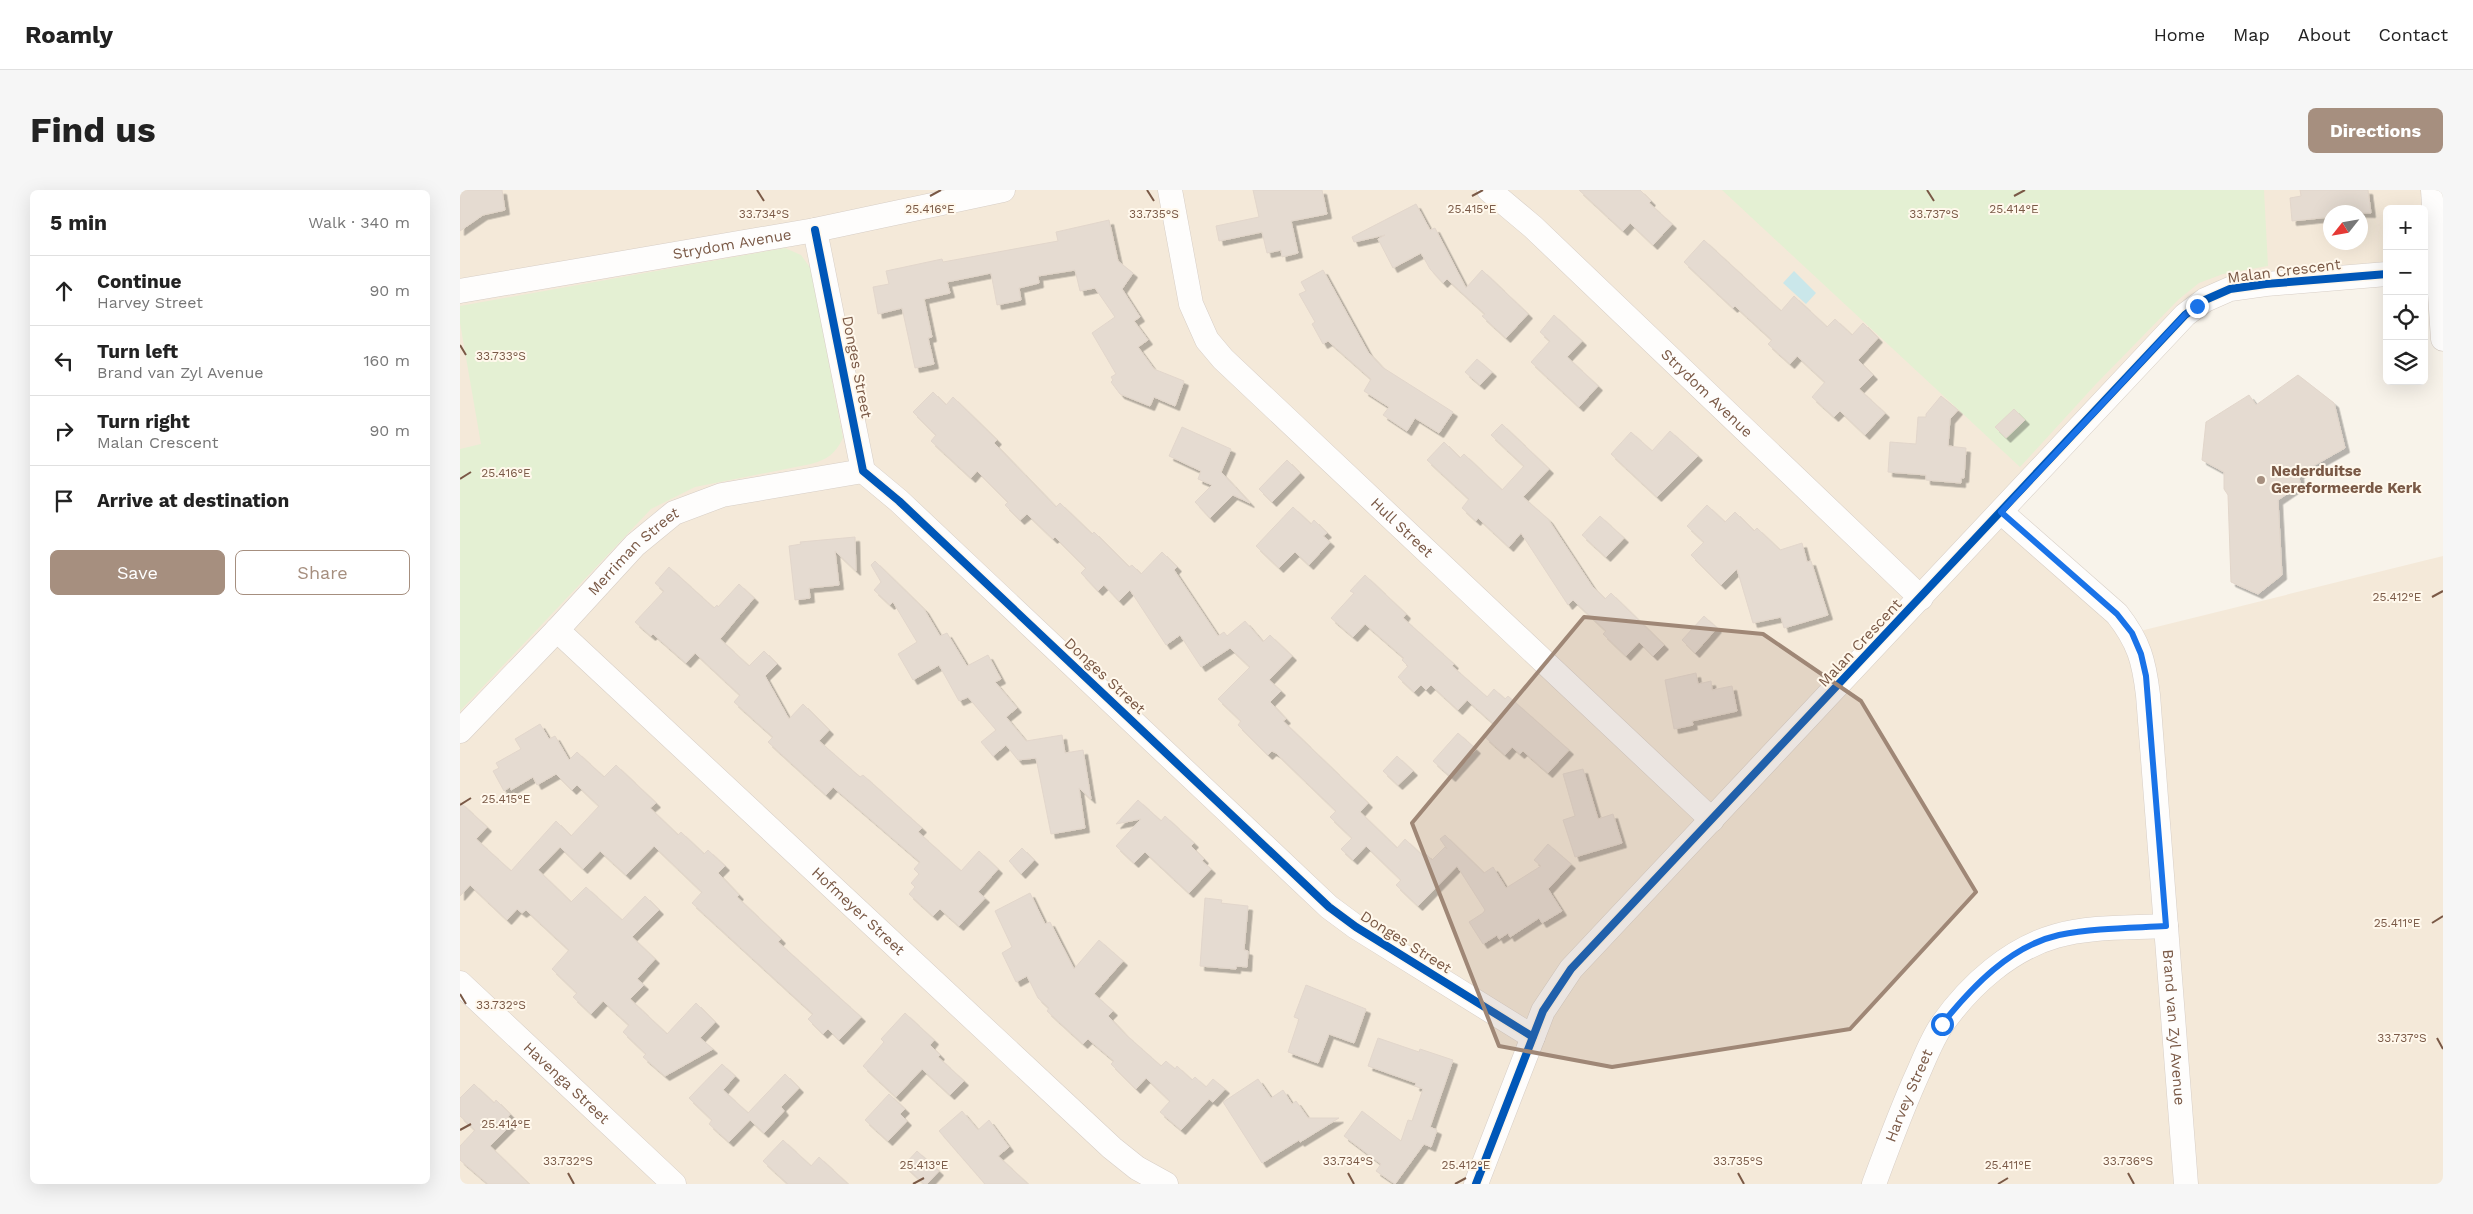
<!DOCTYPE html>
<meta charset="utf-8">
<style>
:root{--surface:#fff;--page:#f6f6f6;--text:#222;--muted:#767676;--line:#e0e0e0;--accent:#a68f7f}
body{margin:0;font-family:"Work Sans",sans-serif;background:var(--page);color:var(--text)}
.controls{position:absolute;right:15px;top:15px;display:grid;overflow:hidden;border-radius:8px;box-shadow:0 5px 20px #0002}
.controls button{width:45px;height:45px;display:grid;place-items:center;padding:0;border:0;border-bottom:1px solid var(--line);background:var(--surface);color:var(--text);font:25px sans-serif}
.compass{position:absolute;left:1863px;top:15px;width:45px;height:45px;border-radius:50%;background:var(--surface);box-shadow:0 5px 20px #0002;rotate:239deg}
.stop{position:absolute;width:15px;height:15px;margin:-11px;border:4px solid #1a73e8;border-radius:50%;background:#fff}
.stop.end{background:#1a73e8;border-color:#fff;box-shadow:0 1px 5px #0008}
.list{margin:0;padding:0;list-style:none}
h2{display:flex;justify-content:space-between;align-items:center;height:65px;margin:0;padding:0 20px;font-size:21px}
h2 small{font-size:16px;font-weight:400;color:var(--muted)}
.list li{display:grid;grid-template-columns:32px 1fr auto;gap:15px;align-items:center;box-sizing:border-box;height:70px;padding:0 20px;border-top:1px solid var(--line)}
.list b{display:block;font-size:19px;white-space:nowrap}
.list p{margin:0;font-size:16px;white-space:nowrap;color:var(--muted)}
.list em{font-size:16px;font-style:normal;color:var(--muted)}
.actions{display:flex;gap:10px;padding:15px 20px}
.actions a{flex:1;padding:11px 0;border:1px solid var(--accent);border-radius:8px;text-align:center;font-size:18px;color:var(--accent)}
.actions .main{background:var(--accent);color:#fff}
.icon{flex:none;width:28px;height:28px;fill:none;stroke:currentColor;stroke-width:2;stroke-linecap:round;stroke-linejoin:round}
.map{position:relative;flex:none;width:1983px;height:994px;overflow:hidden;border-radius:8px}
header{display:flex;align-items:center;gap:30px;box-sizing:border-box;height:70px;padding:0 25px;background:var(--surface);border-bottom:1px solid var(--line)}
header strong{font-size:24px}
nav{display:flex;gap:28px;margin-inline-start:auto;font-size:18px}
.intro{display:flex;align-items:center;justify-content:space-between;box-sizing:border-box;height:120px;padding:0 30px}
h1{margin:0;font-size:35px}
.button{padding:12px 22px;border-radius:8px;background:var(--accent);color:#fff;font-size:18px;font-weight:700}
main{display:flex;gap:30px;padding:0 30px}
aside{flex:1;background:var(--surface);border-radius:8px;box-shadow:0 5px 20px #0002}
.map>svg:first-child{display:block}
</style>
<header>
<strong>Roamly</strong>
<nav><a>Home</a><a>Map</a><a>About</a><a>Contact</a></nav>
</header>
<div class="intro"><h1>Find us</h1><a class="button">Directions</a></div>
<main>
<aside>
<h2>5 min<small>Walk · 340 m</small></h2>
<ul class="list">
<li><svg class="icon" aria-label="ahead" viewBox="0 0 24 24"><path d="M12 20V5M6 11l6-6 6 6"/></svg><div><b>Continue</b><p>Harvey Street</p></div><em>90 m</em></li>
<li><svg class="icon" aria-label="left" viewBox="0 0 24 24"><path d="M17 20v-9H6M10 6l-5 5 5 5"/></svg><div><b>Turn left</b><p>Brand van Zyl Avenue</p></div><em>160 m</em></li>
<li><svg class="icon" aria-label="right" viewBox="0 0 24 24"><path d="M7 20v-9h11M14 6l5 5-5 5"/></svg><div><b>Turn right</b><p>Malan Crescent</p></div><em>90 m</em></li>
<li><svg class="icon" aria-label="arrive" viewBox="0 0 24 24"><path d="M6 21V4h12l-3 4 3 4H6"/></svg><div><b>Arrive at destination</b></div></li>
</ul>
<div class="actions"><a class="main">Save</a><a>Share</a></div>
</aside>
<div class="map">
<svg width="1983" height="994" viewBox="0 0 1983 994">
<defs>
<filter id="shadow"><feDropShadow dx="4.5" dy="4.5" stdDeviation="0" flood-color="#0004"/></filter>
</defs>
<rect width="100%" height="100%" fill="#f8f3ea"/>
<path fill="#f4e9d9" fill-rule="evenodd" d="M0,0H1972L1977,80L1964,81V19H1927V84L1745,110L1542,322L1672,443L1983,366V994H0ZM1870,22H1900V52H1870Z"/>
<path fill="#e4f0d3" d="M1262,0H1804L1808,76L1763,84L1739,93L1718,110L1636,194L1560,277Z
M325,58L341,65L351,79L383,248C376,263 367,270 351,274L235,297L191,319L0,521V259L21,254L0,133V116Z"/>
<path fill="#cae7ea" d="M1334,81L1356,103L1346,114L1323,93Z"/>
<path fill="#e5dbd1" stroke="#e2d6cb" filter="url(#shadow)" d="M0,0H42L45,20L23,25L0,41Z
M793,0H862L867,24L831,31L838,63L822,67L821,60L807,63L802,42L759,51L756,36L799,27Z
M1119,0H1180L1191,11L1189,13L1212,34L1193,55L1170,33L1163,41Z
M1840,0H1908L1911,23L1870,22V27L1832,31L1830,8L1841,6Z
M956,14L970,40L975,38L1006,98L1022,80L1068,124L1046,148L1022,126L1025,124L987,89L983,93L970,79L961,63L933,78L918,49L925,45L894,52L892,47Z
M649,30L658,71L673,83L662,99L680,127L674,131L688,150L678,157L694,179L724,191L715,216L694,207L690,216L660,204L651,192L653,190L651,187L656,184L632,143L655,127L635,98L620,101L615,80L578,86L579,93L559,98L561,110L537,115L531,83L487,92L490,103L464,109L472,147L468,148L474,174L455,178L442,118L418,124L413,97L429,94L426,81L482,69L483,72L598,51L596,42Z
M1244,50L1321,121L1334,106L1367,137L1375,129L1392,145L1403,133L1418,148L1398,170L1413,185L1399,199L1425,223L1405,245L1380,221L1374,227L1352,207L1365,192L1337,166L1330,174L1308,154L1312,150L1275,116L1273,118L1224,72Z
M863,80L908,162L922,177L993,222L979,243L955,228L947,241L923,225L929,217L904,201L911,189L868,151L863,154L852,134L855,132L839,104L846,101L841,92Z
M1094,125L1122,151L1107,167L1138,196L1119,217L1071,172L1090,151L1080,142Z
M1017,169L1032,182L1020,195L1005,182Z
M1838,185L1874,213L1885,258L1839,284L1840,295L1818,310L1822,385L1798,404L1771,392L1768,305L1764,299V282L1742,270L1746,232L1789,205L1796,215Z
M473,202L486,215L493,207L537,250L534,253L596,317L600,313L632,344L634,342L669,377L672,375L681,384L702,362L717,377L714,380L758,446L764,442L767,446L785,431L803,452L810,445L832,466L809,490L821,501L810,512L826,529L823,531L908,613L900,622L937,658L945,649L963,666L966,664L972,670L985,657L987,659L980,649L985,645L1024,683L1033,677L1046,698L1081,676L1074,670L1088,654L1111,674L1088,699L1102,721L1082,733L1079,728L1050,747L1048,743L1039,749L1037,745L1023,754L1009,732L1023,723L1025,720L997,676L958,716L936,695L941,690L906,656L893,670L881,659L892,648L870,627L876,621L816,563L812,561L808,565L778,535L781,531L758,509L790,477L770,458L741,477L720,445L706,455L670,400L659,411L644,395L638,401L621,383L626,378L595,347L593,349L567,324L560,330L545,315L548,312L517,281L511,288L471,251L476,245L453,222Z
M1481,206L1498,220L1490,229L1488,256L1506,258L1504,288H1501V293L1466,290V285L1428,282L1430,252L1456,254L1458,227H1466V224Z
M1554,219L1565,230L1546,248L1535,237Z
M1042,234L1089,279L1063,307L1088,329L1132,396L1145,409L1151,403L1204,455L1193,466L1179,452L1166,466L1143,444L1146,441L1113,410L1108,415L1061,343L1049,357L1018,328L1016,331L1002,318L1009,309L967,270L984,252L1000,268L1004,264L1042,300L1064,276L1031,245Z
M722,237L771,259L761,282L790,313L773,305L750,328L735,312L752,295L738,289L741,281L709,266Z
M1210,241L1238,266L1197,307L1151,264L1171,242L1192,261Z
M827,270L840,283L812,312L799,299Z
M1247,315L1265,332L1275,322L1294,341L1297,338L1320,360L1342,353L1347,372L1351,371L1368,425L1324,438L1321,427L1293,433L1277,379L1261,395L1231,365L1244,352L1227,336Z
M833,317L851,334L854,330L867,343L863,346L870,352L849,375L835,362L819,378L796,356Z
M1140,326L1164,348L1146,367L1122,345Z
M395,347L396,381L375,361L379,395L349,398L350,408L335,410L329,356L341,354L340,352Z
M415,371L464,419L480,446L487,443L507,476L528,465L541,489L535,492L557,518L546,527L566,551L602,545L605,563L623,560L631,609L619,598L625,638L591,644L576,568L558,570L546,555L533,566L521,552L536,540L508,507L499,511L479,475L453,490L438,464L457,452L433,412L430,415L414,400L421,392L411,375Z
M209,377L254,418L257,415L258,417L279,394L294,408L260,449L289,476L304,461L317,474L305,486L329,529L343,514L369,540L359,551L400,587L403,585L462,638L458,642L501,681L519,661L538,679L518,702L525,708L499,736L480,719L473,726L449,704L455,697L451,693L459,684L454,679L460,672L373,597L366,605L308,552L313,547L274,512L280,505L235,463L226,473L193,444L191,446L175,432L204,401L195,393Z
M905,385L946,424L943,428L994,474L992,476L1027,507L1034,499L1045,509L1048,506L1109,560L1088,583L1063,561L1060,564L1052,557L1045,565L1025,547L1035,535L1007,510L998,520L971,495L966,500L961,495L954,502L938,487L948,476L942,470L944,468L905,434L893,447L871,428L894,403L890,401Z
M1244,426L1257,438L1235,463L1222,450Z
M1236,483L1238,494L1251,491L1252,500L1272,496L1277,521L1232,531L1233,535L1214,539L1205,490Z
M80,534L89,549L95,546L109,570L117,562L144,587L156,575L196,613L190,618L218,645L221,642L244,664L248,660L265,676L258,683L279,705L277,707L321,749L318,752L401,827L379,850L368,839L363,844L348,829L353,824L232,713L242,702L194,656L166,685L140,661L123,679L100,657L78,680L111,712L126,697L162,730L185,706L199,720L172,747L195,769L177,789L184,795L170,809L207,844L236,813L255,832L240,848L253,859L205,886L183,867L186,864L163,842L169,835L143,811L131,824L113,807L117,803L92,779L109,760L66,720L62,723L57,719L47,730L10,695L0,706V612L27,637L16,649L51,681L96,631L111,646L139,616L117,595L112,600L96,584L77,595L73,587L51,600L50,597L44,601L33,581L39,578L36,573L61,559L55,549Z
M998,543L1016,559L991,587L973,571Z
M937,566L953,581L938,595L923,581Z
M1123,579L1138,629L1153,624L1162,653L1115,667L1103,630L1115,626L1103,584Z
M678,610L701,631L705,626L734,653L731,656L744,669L742,671L751,679L729,703L685,662L674,673L656,656L681,629L656,634Z
M562,658L574,670L561,684L549,671Z
M570,703L585,734L590,732L614,779L639,750L663,771L634,804L653,821L648,826L665,844L701,876L706,871L715,879L717,876L732,890L735,887L746,897L753,889L765,899L753,912L749,909L721,940L700,922L710,911L686,888L676,899L651,874L654,871L628,849L623,854L587,821L589,818L578,808L567,786L556,792L542,763L552,757L535,721Z
M745,708L762,710L761,713L788,716L784,760L788,761L787,777L776,776V779L740,776Z
M846,795L906,819L894,853L869,844L858,873L828,862L839,829L834,827Z
M445,823L474,850L470,855L480,865L478,867L504,891L490,905L462,879L436,907L403,876L424,852L421,849Z
M918,848L959,862L960,859L993,870L970,937L977,940L971,957L964,954L935,994L916,981L921,974L884,946L902,921L941,951L948,930L952,931L963,899L955,896L956,893L908,876Z
M262,874L275,886L263,900L288,923L325,884L339,898L321,917L324,921L304,943L290,930L269,952L249,934L252,930L229,908Z
M798,889L811,908L823,900L832,914L836,911L848,928H879L840,952L839,950L802,973L763,912Z
M14,894L34,913L36,910L50,924L48,927L54,932L30,956L69,994H28L0,970V956L15,940L0,926V908Z
M429,904L445,919L440,924L447,931L428,951L405,930Z
M502,921L518,940L529,930L549,957L538,966L568,994H525L479,941Z
M323,950L351,976L359,967L388,994H328L303,971Z
M457,961L479,981L467,994H464L444,975Z"/>
<g fill="none" stroke-linecap="round" stroke-linejoin="round">
<g stroke="#d7cec6" stroke-width="25">
<g id="minor">
<path id="s1" d="M710,0L731,114L747,150L763,169L1252,630"/>
<path id="s2" d="M1029,0L1073,37L1461,408"/>
<path d="M1973,0L1983,149"/>
<path d="M355,40L403,281L439,311L869,717L896,737L1073,847"/>
<path id="s3" d="M0,101L355,40L543,0"/>
<path id="s4" d="M1541,322L1657,424C1679,452 1684,471 1688,505L1726,994"/>
<path id="s5" d="M97,440L652,958L677,978L706,994"/>
<path id="s6" d="M0,541L97,440L175,355L214,323L262,305L403,281"/>
<path id="s7" d="M0,793L214,994"/>
<path d="M1016,994L1083,821L1111,779L1725,125L1745,110L1770,99L1806,94L1927,84"/>
<path id="s8" d="M1414,994C1428,956 1442,918 1459,881C1466,865 1473,847 1483,833C1510,795 1550,759 1596,746C1630,736 1670,738 1706,736"/>
</g>
</g>
<use href="#minor" stroke="#fefdfc" stroke-width="24"/>
<g stroke="#fff8ec" stroke-width="11">
<path id="cycleway" d="M355,40L403,281L439,311L869,717L896,737L1073,847
M1016,994L1083,821L1111,779L1725,125L1745,110L1770,99L1806,94L1927,84"/>
</g>
<use href="#cycleway" stroke="#0057b8" stroke-width="8"/>
</g>
<g fill="none" stroke-linecap="round" stroke-linejoin="round">
<path stroke="#1a73e8" stroke-width="6" d="M1482,834C1512,797 1550,756 1599,745C1634,738 1670,738 1706,736L1686,486L1681,464L1672,443L1657,424L1541,322L1725,125L1737,116"/>
</g>
<path fill="#9f8776" fill-opacity="0.2" stroke="#9f8776" stroke-width="4" stroke-linejoin="round" d="M1124,427L1303,444L1401,511L1516,702L1390,839L1152,877L1039,856L952,633Z"/>
<path fill="none" stroke="#7a5946" stroke-width="2" d="M297,0L304,11M687,0L694,11M1467,0L1474,11M470,6L481,0M1012,6L1023,0M1554,6L1565,0M0,155L6,165M0,289L11,282M1972,407L1983,401M0,615L11,608M1972,733L1983,726M0,804L6,814M1977,848L1983,859M0,940L11,934M108,983L114,994M888,983L894,994M1278,983L1284,994M1668,983L1674,994M453,994L464,988M995,994L1006,988M1538,994L1548,988"/>
<circle fill="#a68f7f" stroke="#fff8ec" stroke-width="2" cx="1801" cy="290" r="5"/>
<g text-anchor="middle" dominant-baseline="central" stroke-width="4" stroke-linejoin="round" paint-order="stroke">
<g font-size="15" fill="#7a5946" stroke="#fff8ec">
<text stroke="none"><textPath href="#s3" startOffset="276">Strydom Avenue</textPath></text>
<text transform="translate(1824 81) rotate(-7)">Malan Crescent</text>
<text transform="translate(397 177) rotate(79)">Donges Street</text>
<text stroke="none"><textPath href="#s2" startOffset="298">Strydom Avenue</textPath></text>
<text stroke="none"><textPath href="#s1" startOffset="426">Hull Street</textPath></text>
<text stroke="none"><textPath href="#s6" startOffset="250">Merriman Street</textPath></text>
<text transform="translate(1400 453) rotate(-47)">Malan Crescent</text>
<text transform="translate(645 486) rotate(43)">Donges Street</text>
<text stroke="none"><textPath href="#s5" startOffset="412">Hofmeyer Street</textPath></text>
<text transform="translate(946 752) rotate(32)">Donges Street</text>
<text stroke="none"><textPath href="#s4" startOffset="576">Brand van Zyl Avenue</textPath></text>
<text stroke="none"><textPath href="#s7" startOffset="146">Havenga Street</textPath></text>
<text stroke="none"><textPath href="#s8" startOffset="95">Harvey Street</textPath></text>
</g>
<g font-size="15" font-weight="bold" fill="#7a5946" stroke="#fff8ec" text-anchor="start">
<text x="1811" y="281">Nederduitse<tspan x="1811" dy="17">Gereformeerde Kerk</tspan></text>
</g>
</g>
<g font-size="12" text-anchor="middle" fill="#7a5946" stroke="#fff8ec" stroke-width="4" stroke-linejoin="round" paint-order="stroke">
<text x="470" y="23">25.416°E</text>
<text x="1012" y="23">25.415°E</text>
<text x="1554" y="23">25.414°E</text>
<text x="694" y="28">33.735°S</text>
<text x="304" y="28">33.734°S</text>
<text x="1474" y="28">33.737°S</text>
<text x="41" y="170">33.733°S</text>
<text x="46" y="287">25.416°E</text>
<text x="1937" y="411">25.412°E</text>
<text x="46" y="613">25.415°E</text>
<text x="1937" y="737">25.411°E</text>
<text x="41" y="819">33.732°S</text>
<text x="1942" y="852">33.737°S</text>
<text x="46" y="938">25.414°E</text>
<text x="108" y="975">33.732°S</text>
<text x="888" y="975">33.734°S</text>
<text x="1278" y="975">33.735°S</text>
<text x="1668" y="975">33.736°S</text>
<text x="464" y="979">25.413°E</text>
<text x="1006" y="979">25.412°E</text>
<text x="1548" y="979">25.411°E</text>
</g>
</svg>
<div class="controls">
<button>+</button>
<button>−</button>
<button><svg class="icon" aria-label="locate" viewBox="0 0 24 24"><circle cx="12" cy="12" r="6"/><path d="M12 2v4M12 18v4M2 12h4M18 12h4"/></svg></button>
<button><svg class="icon" aria-label="layers" viewBox="0 0 24 24"><path d="M12 4l9 5-9 5-9-5zM3 14l9 5 9-5"/></svg></button>
</div>
<svg class="compass" viewBox="-18 -18 36 36"><path d="M0-13l5 13h-10z" fill="#e53935"/><path d="M0 13l5-13h-10z" fill="#767676"/></svg>
<div class="stop" style="left:1482px;top:834px"></div>
<div class="stop end" style="left:1737px;top:116px"></div>
</div>
</main>
